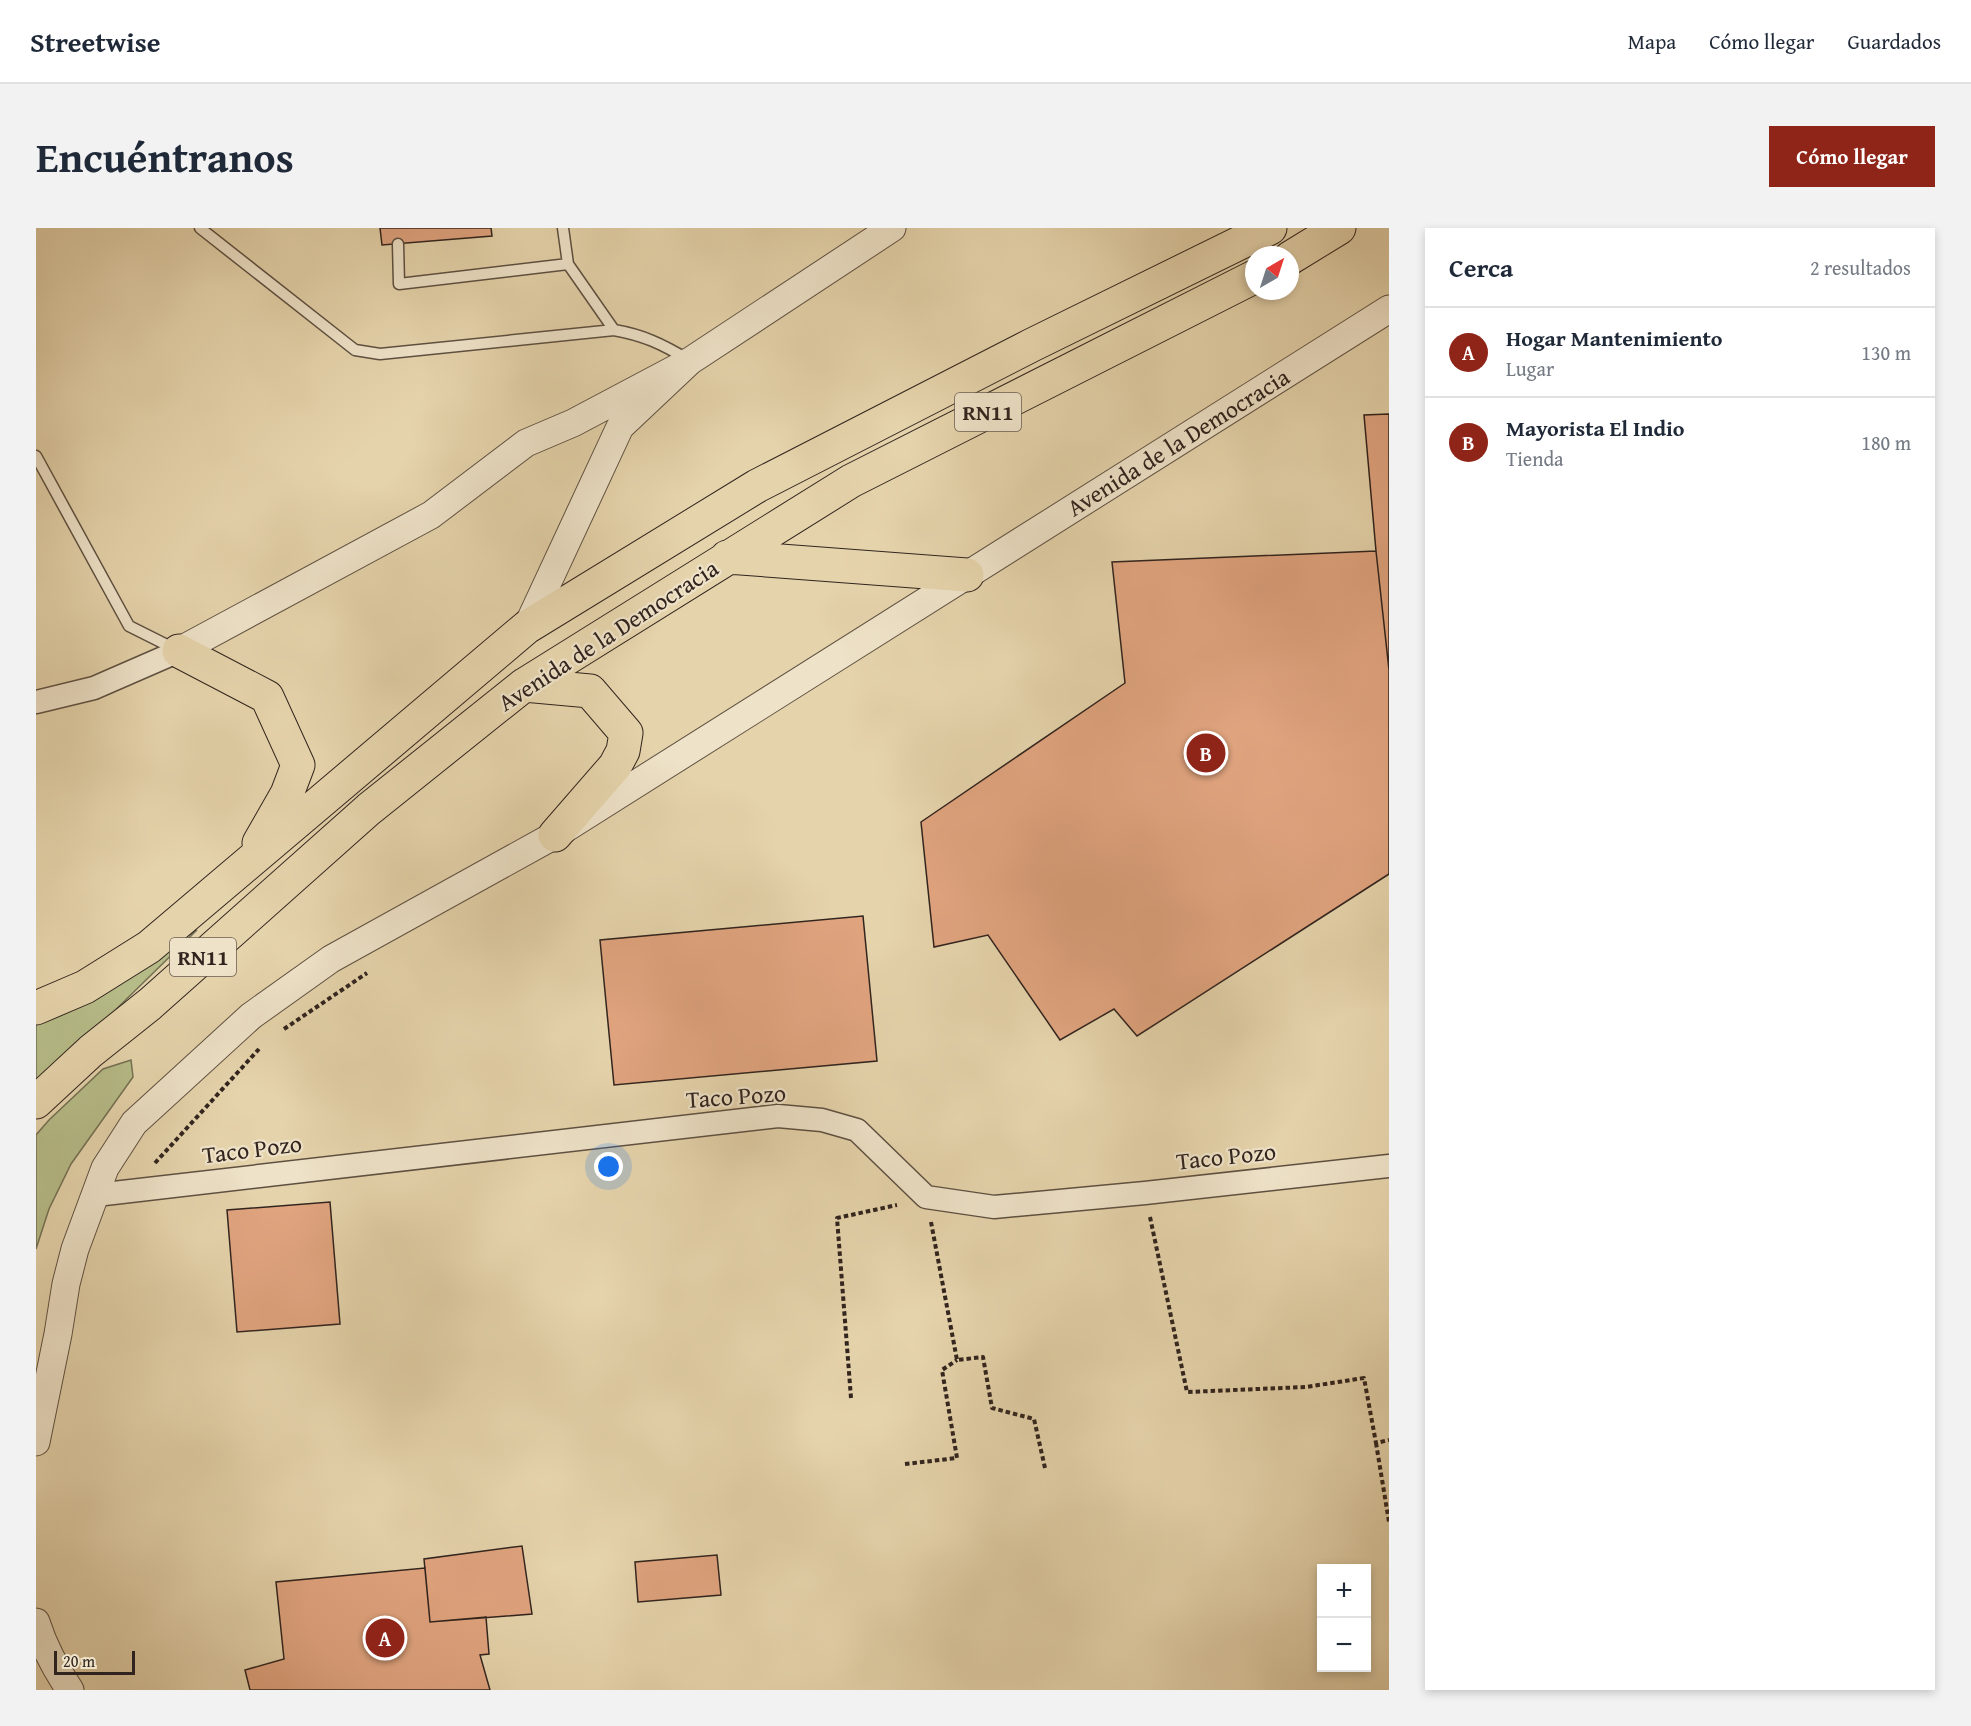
<!DOCTYPE html>
<html lang="es">
<meta charset="utf-8">
<style>
:root{--surface:#fff;--page:#f2f2f3;--text:#1f2937;--muted:#747a83;--line:#e0e1e3;--accent:#8f2418}
body{margin:0;font-family:"Gentium Book Plus",serif;background:var(--page);color:var(--text)}
.controls{position:absolute;right:18px;bottom:18px;display:grid;overflow:hidden;border-radius:0px;box-shadow:0 3px 9px #0003}
.controls button{width:54px;height:54px;display:grid;place-items:center;padding:0;border:0;border-bottom:2px solid var(--line);background:var(--surface);color:var(--text);font:30px sans-serif}
.compass{position:absolute;left:1209px;top:18px;width:54px;height:54px;border-radius:50%;background:var(--surface);box-shadow:0 3px 9px #0003;rotate:39deg}
.scale{position:absolute;left:18px;bottom:15px;width:81px;box-sizing:border-box;padding-left:6px;border:3px solid #31241e;border-top:0;font-size:16px;line-height:21px;white-space:nowrap;color:#31241e;-webkit-text-stroke:4px #eee2c8;paint-order:stroke}
.you{position:absolute;left:573px;top:939px;width:21px;height:21px;margin:-15px;border:4px solid #fff;border-radius:50%;background:#1a73e8;box-shadow:0 0 0 9px #1a73e833}
.badge{display:grid;place-items:center;width:39px;height:39px;border-radius:50%;background:var(--accent);color:#fff;font-size:20px;font-weight:700}
.pin{position:absolute;translate:-50% -50%;border:3px solid #fff;box-shadow:0 2px 6px #0006}
.list{margin:0;padding:0;list-style:none}
h2{display:flex;justify-content:space-between;align-items:center;height:78px;margin:0;padding:0 24px;font-size:26px}
h2 small{font-size:20px;font-weight:400;color:var(--muted)}
.list li{display:grid;grid-template-columns:39px 1fr auto;gap:18px;align-items:center;box-sizing:border-box;height:90px;padding:0 24px;border-top:2px solid var(--line)}
.list b{display:block;font-size:22px;white-space:nowrap}
.list p{margin:0;font-size:20px;white-space:nowrap;color:var(--muted)}
.list em{font-size:20px;font-style:normal;color:var(--muted)}
.map{position:relative;flex:none;width:1353px;height:1462px;overflow:hidden;border-radius:0px}
header{display:flex;align-items:center;gap:36px;box-sizing:border-box;height:84px;padding:0 30px;background:var(--surface);border-bottom:2px solid var(--line)}
header strong{font-size:28px}
nav{display:flex;gap:33px;margin-inline-start:auto;font-size:21px}
.intro{display:flex;align-items:center;justify-content:space-between;box-sizing:border-box;height:144px;padding:0 36px}
h1{margin:0;font-size:42px}
.button{padding:15px 27px;border-radius:0px;background:var(--accent);color:#fff;font-size:21px;font-weight:700}
main{display:flex;gap:36px;padding:0 36px}
aside{flex:1;background:var(--surface);border-radius:0px;box-shadow:0 3px 9px #0003}
.map>svg:first-child{display:block}
</style>
<header>
<strong>Streetwise</strong>
<nav><a>Mapa</a><a>Cómo llegar</a><a>Guardados</a></nav>
</header>
<div class="intro"><h1>Encuéntranos</h1><a class="button">Cómo llegar</a></div>
<main>
<div class="map">
<svg width="1353" height="1462" viewBox="0 0 1353 1462">
<rect width="100%" height="100%" fill="#e5d3ab"/>
<filter id="stains"><feTurbulence type="fractalNoise" baseFrequency=".00333" numOctaves="4"/><feColorMatrix values="0 0 0 0 .2 0 0 0 0 .09 0 0 0 0 .02 0 0 0 .5 -.17"/></filter>
<radialGradient id="worn" r=".72"><stop offset=".6" stop-color="#630" stop-opacity="0"/><stop offset="1" stop-color="#630" stop-opacity=".3"/></radialGradient>
<path fill="#b6bc88" stroke="#747053" stroke-width="1.5" d="M161,702L61,800L0,853V786L71,756Z
M95,832L97,849L35,936L13,981L0,1021V907L13,892L67,841Z"/>
<path fill="#e0a47f" stroke="#31241e" stroke-width="1.5" d="M344,0H455L456,8L346,17Z
M1353,186V442L1340,323L1328,187Z
M1340,323L1353,442V646L1101,808L1078,781L1024,812L952,707L898,719L885,594L1089,455L1076,334Z
M827,688L841,833L578,857L564,712Z
M294,974L304,1096L201,1104L191,982Z
M486,1318L496,1386L394,1394L388,1331Z
M681,1327L685,1367L602,1374L599,1334Z
M389,1340L394,1394L450,1389L453,1426L444,1427L454,1462H214L209,1442L248,1431L240,1354Z"/>
<g fill="none" stroke-linecap="round" stroke-linejoin="round">
<g stroke="#5e5041" stroke-width="13">
<path id="service" d="M164,0L319,122L344,126L578,102C607,107 626,116 651,131
M527,0L532,36
M362,16L363,56L532,36L578,102
M0,228L93,398L139,421"/>
</g>
<g stroke="#5e5041" stroke-width="25">
<path id="minor" d="M0,474L58,460L143,423
M60,967L742,888L786,892L821,902L890,969L958,979L1109,965L1353,938"/>
</g>
<g stroke="#5e5041" stroke-width="29">
<path id="tertiary" d="M491,399L584,199L654,133L856,0
M143,423L395,287L490,215L537,195L654,133
M0,1214L22,1106L30,1056L39,1021L69,940L98,895L215,788L295,731L519,607L1353,81
M0,1394C8,1419 19,1440 34,1462"/>
</g>
<g stroke="#31241e" stroke-width="35">
<path id="trunk" d="M1254,30L1303,0
M691,329L931,347
M143,423L231,469L262,537L251,566L223,615
M488,457L554,463L590,505L587,523L579,538L519,607
M0,780L49,759L113,719L491,399L721,258L996,117L1234,0
M0,874L55,823L114,776L333,581L488,457L815,253L1218,49"/>
</g>
<path stroke="#31241e" stroke-width="4" stroke-dasharray="4.5 3" stroke-linecap="butt" d="M248,801L331,745
M119,935L223,821
M1114,989L1151,1164L1270,1159L1328,1150L1340,1215L1353,1212
M895,994L921,1132L947,1129L956,1180L998,1191L1009,1240
M815,1170L801,990L861,977
M1340,1215L1353,1294
M869,1236L921,1230L906,1142L921,1132"/>
<use href="#service" stroke="#eee2c8" stroke-width="10"/>
<use href="#minor" stroke="#eee2c8" stroke-width="22"/>
<use href="#tertiary" stroke="#eee2c8" stroke-width="27"/>
<use href="#trunk" stroke="#e5d3ab" stroke-width="33"/>
</g>
<g text-anchor="middle" dominant-baseline="central" stroke-width="4.5" stroke-linejoin="round" paint-order="stroke">
<g fill="#eee2c8" stroke="#6a5d51" stroke-width="1.5">
<rect x="919" y="165" width="66" height="38" rx="4.5"/>
<rect x="134" y="710" width="66" height="38" rx="4.5"/>
</g>
<g font-size="22" font-weight="bold" fill="#31241e">
<text x="952" y="184">RN11</text>
<text x="167" y="729">RN11</text>
</g>
<g font-size="24" fill="#31241e" stroke="#eee2c8">
<text transform="translate(1142 214) rotate(-32)">Avenida de la Democracia</text>
<text transform="translate(572 407) rotate(-33)">Avenida de la Democracia</text>
<text transform="translate(700 868) rotate(-4)">Taco Pozo</text>
<text transform="translate(216 921) rotate(-7)">Taco Pozo</text>
<text transform="translate(1190 928) rotate(-6)">Taco Pozo</text>
</g>
</g>
<rect width="100%" height="100%" filter="url(#stains)"/>
<rect width="100%" height="100%" fill="url(#worn)"/>
</svg>
<div class="controls">
<button>+</button>
<button>−</button>
</div>
<svg class="compass" viewBox="-18 -18 36 36"><path d="M0-13l5 13h-10z" fill="#e53935"/><path d="M0 13l5-13h-10z" fill="#747a83"/></svg>
<div class="scale">20 m</div>
<div class="you"></div>
<div class="pin badge" style="left:349px;top:1410px">A</div>
<div class="pin badge" style="left:1170px;top:525px">B</div>
</div>
<aside>
<h2>Cerca<small>2 resultados</small></h2>
<ul class="list">
<li><span class="badge">A</span><div><b>Hogar Mantenimiento</b><p>Lugar</p></div><em>130 m</em></li>
<li><span class="badge">B</span><div><b>Mayorista El Indio</b><p>Tienda</p></div><em>180 m</em></li>
</ul>
</aside>
</main>
